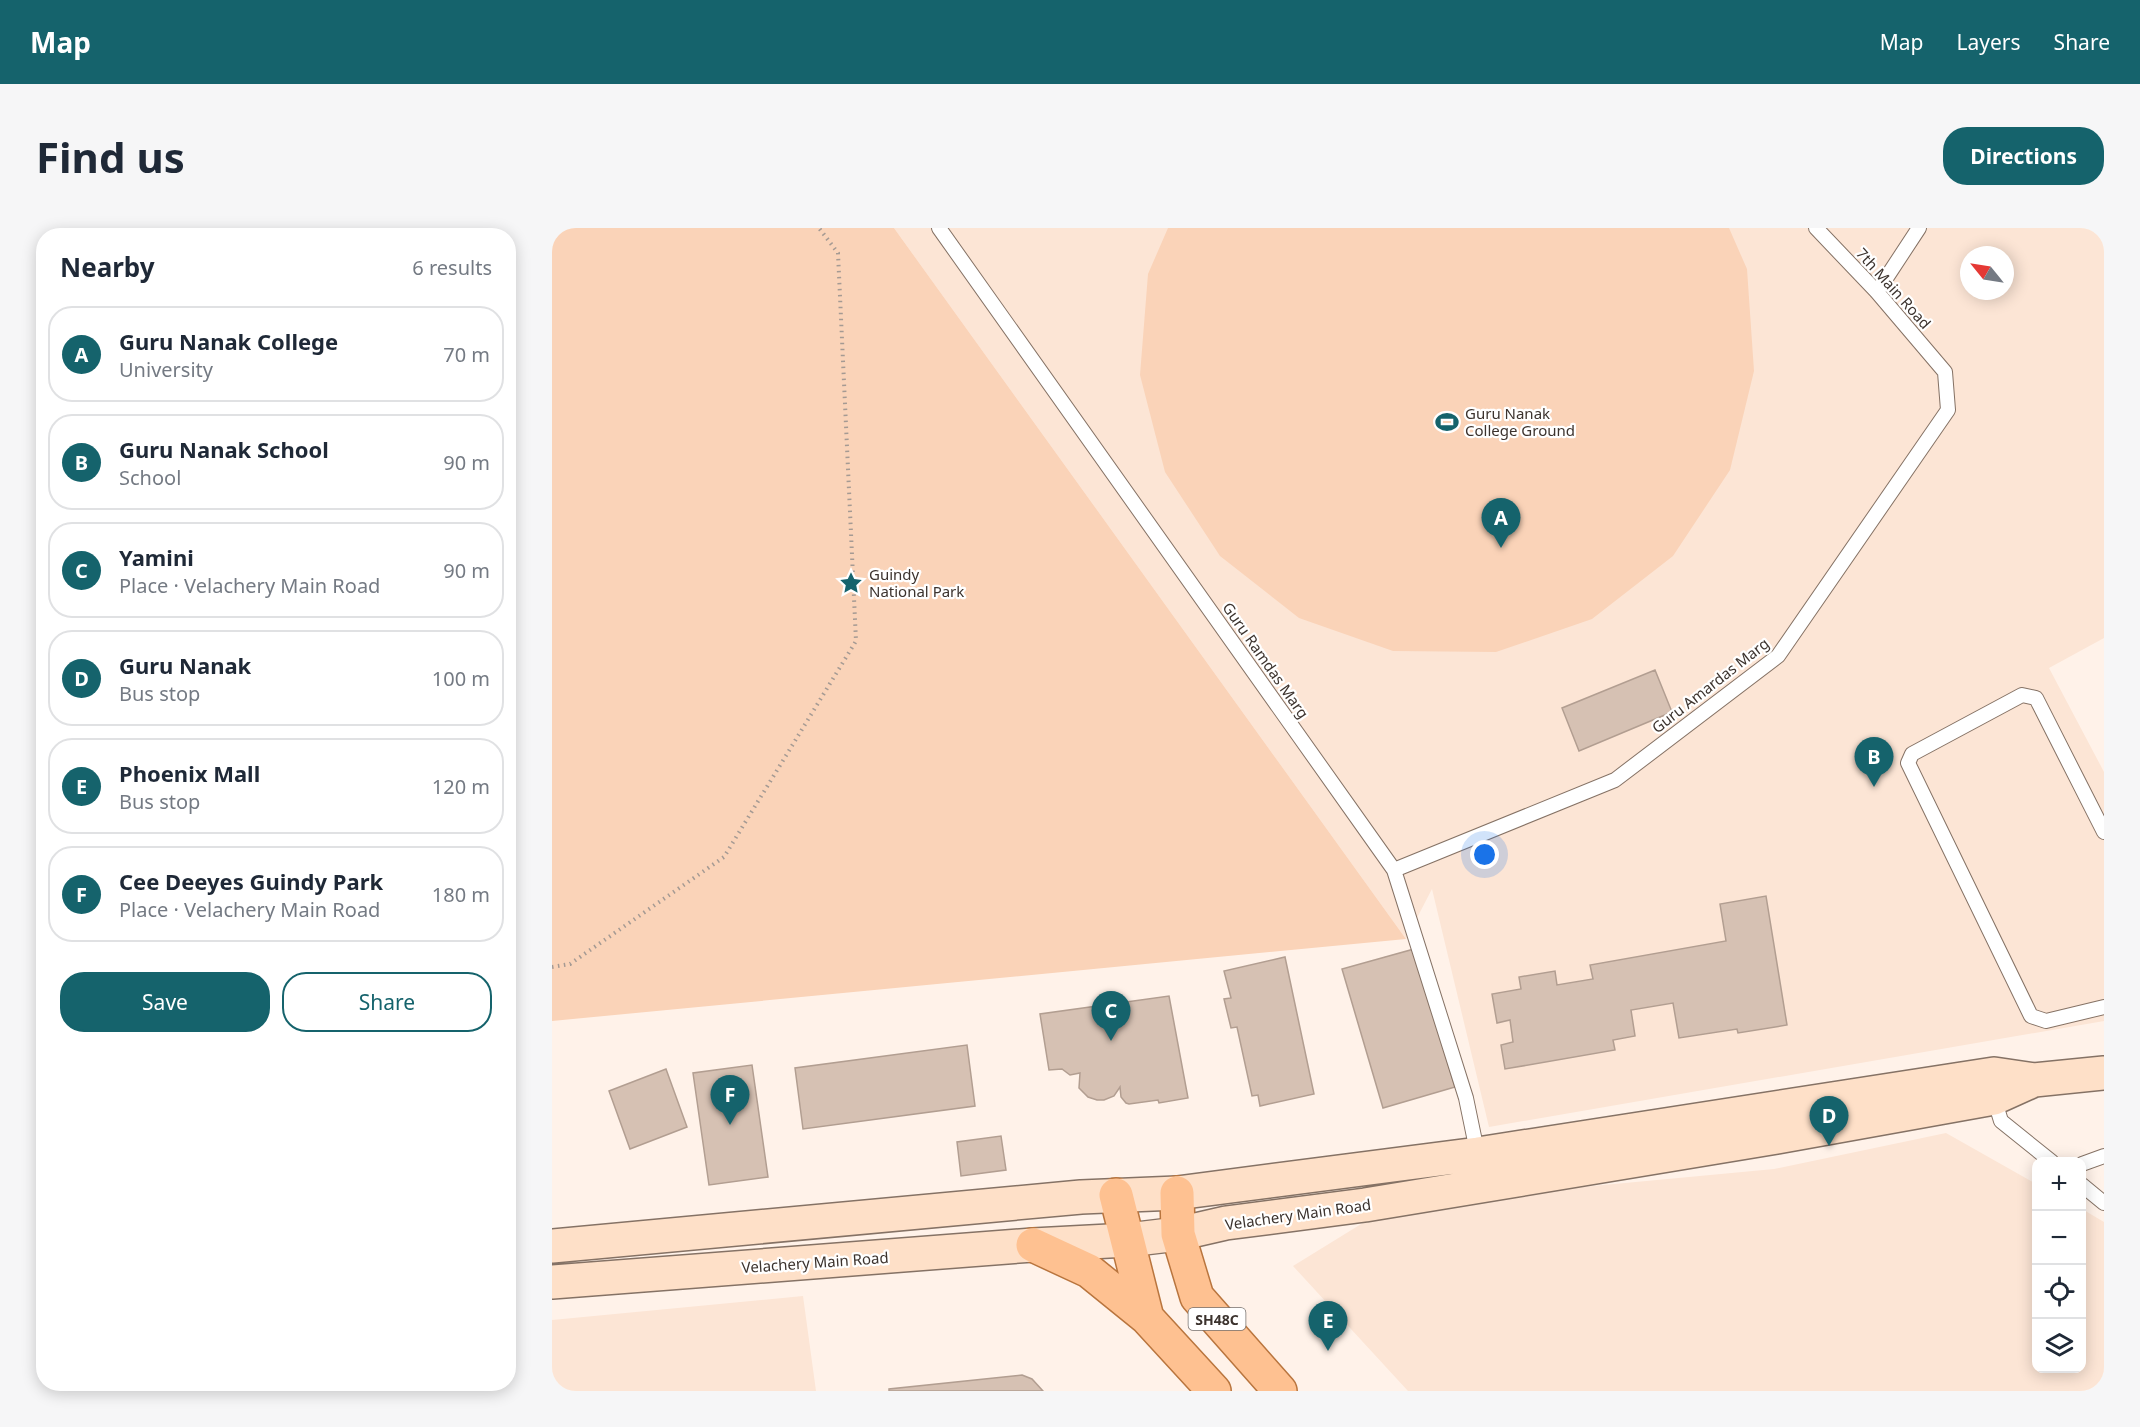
<!DOCTYPE html>
<meta charset="utf-8">
<style>
:root{--surface:#fff;--page:#f6f6f7;--text:#1f2937;--muted:#747a83;--line:#e0e1e3;--accent:#15636c}
body{margin:0;font-family:"Noto Sans",sans-serif;background:var(--page);color:var(--text)}
.controls{position:absolute;right:18px;bottom:18px;display:grid;overflow:hidden;border-radius:12px;box-shadow:0 3px 15px #0003}
.controls button{width:54px;height:54px;display:grid;place-items:center;padding:0;border:0;border-bottom:2px solid var(--line);background:var(--surface);color:var(--text);font:30px sans-serif}
.compass{position:absolute;left:1408px;top:18px;width:54px;height:54px;border-radius:50%;background:var(--surface);box-shadow:0 3px 15px #0003;rotate:300deg}
.you{position:absolute;left:933px;top:627px;width:21px;height:21px;margin:-15px;border:4px solid #fff;border-radius:50%;background:#1a73e8;box-shadow:0 0 0 9px #1a73e833}
.badge{display:grid;place-items:center;width:39px;height:39px;border-radius:50%;background:var(--accent);color:#fff;font-size:20px;font-weight:700}
.pin{position:absolute;translate:-50% -50px;filter:drop-shadow(0 2px 3px #0008)}
.pin::after{content:'';position:absolute;top:32px;width:21px;height:18px;background:inherit;clip-path:polygon(0 0,100% 0,50% 100%)}
.list{margin:0;padding:0;list-style:none}
h2{display:flex;justify-content:space-between;align-items:center;height:78px;margin:0;padding:0 24px;font-size:26px}
h2 small{font-size:20px;font-weight:400;color:var(--muted)}
.list li{display:grid;grid-template-columns:39px 1fr auto;gap:18px;align-items:center;box-sizing:border-box;height:96px;margin:0 12px 12px;padding:0 12px;border:2px solid var(--line);border-radius:24px}
.list b{display:block;font-size:22px;white-space:nowrap}
.list p{margin:0;font-size:20px;white-space:nowrap;color:var(--muted)}
.list em{font-size:20px;font-style:normal;color:var(--muted)}
.actions{display:flex;gap:12px;padding:18px 24px}
.actions a{flex:1;padding:14px 0;border:2px solid var(--accent);border-radius:24px;text-align:center;font-size:21px;color:var(--accent)}
.actions .main{background:var(--accent);color:#fff}
.icon{flex:none;width:33px;height:33px;fill:none;stroke:currentColor;stroke-width:2;stroke-linecap:round;stroke-linejoin:round}
.map{position:relative;flex:none;width:1552px;height:1163px;overflow:hidden;border-radius:24px}
header{display:flex;align-items:center;gap:36px;box-sizing:border-box;height:84px;padding:0 30px;background:var(--accent);color:#fff}
header strong{font-size:28px}
nav{display:flex;gap:33px;margin-inline-start:auto;font-size:21px}
.intro{display:flex;align-items:center;justify-content:space-between;box-sizing:border-box;height:144px;padding:0 36px}
h1{margin:0;font-size:42px}
.button{padding:15px 27px;border-radius:24px;background:var(--accent);color:#fff;font-size:21px;font-weight:700}
main{display:flex;gap:36px;padding:0 36px}
aside{flex:1;background:var(--surface);border-radius:24px;box-shadow:0 3px 15px #0003}
.map>svg:first-child{display:block}
</style>
<header>
<strong>Map</strong>
<nav><a>Map</a><a>Layers</a><a>Share</a></nav>
</header>
<div class="intro"><h1>Find us</h1><a class="button">Directions</a></div>
<main>
<aside>
<h2>Nearby<small>6 results</small></h2>
<ul class="list">
<li><span class="badge">A</span><div><b>Guru Nanak College</b><p>University</p></div><em>70 m</em></li>
<li><span class="badge">B</span><div><b>Guru Nanak School</b><p>School</p></div><em>90 m</em></li>
<li><span class="badge">C</span><div><b>Yamini</b><p>Place · Velachery Main Road</p></div><em>90 m</em></li>
<li><span class="badge">D</span><div><b>Guru Nanak</b><p>Bus stop</p></div><em>100 m</em></li>
<li><span class="badge">E</span><div><b>Phoenix Mall</b><p>Bus stop</p></div><em>120 m</em></li>
<li><span class="badge">F</span><div><b>Cee Deeyes Guindy Park</b><p>Place · Velachery Main Road</p></div><em>180 m</em></li>
</ul>
<div class="actions"><a class="main">Save</a><a>Share</a></div>
</aside>
<div class="map">
<svg width="1552" height="1163" viewBox="0 0 1552 1163">
<rect width="100%" height="100%" fill="#fff2e9"/>
<path fill="#fce5d5" fill-rule="evenodd" d="M342,0H1552V410L1497,440L1552,544V793L937,899L880,661L854,711ZM1417,27H1453V63H1417Z
M1394,905L1484,956V1140H1530V981L1552,994V1163H856L741,1038L840,977L1222,941Z
M251,1068L264,1163H0V1092Z"/>
<path fill="#fad3b8" d="M0,0H342L854,711L0,793Z
M616,0H1177L1195,41L1202,143L1178,242L1121,328L1040,391L944,424L841,423L747,390L668,328L613,244L588,147L596,46Z"/>
<path fill="#d6c1b3" stroke="#b29e91" stroke-width="1.5" d="M1103,442L1120,484L1027,523L1010,480Z
M1214,668L1235,797L1186,805L1185,801L1127,810L1121,775L1079,782L1083,808L1061,812L1063,822L953,841L949,817L961,814L958,792L945,795L940,766L969,761L967,749L1003,743L1005,757L1041,751L1038,737L1174,713L1168,676Z
M862,721L903,859L831,880L790,741Z
M733,729L762,866L708,878L706,867L700,868L685,799L679,800L672,771L679,770L672,743Z
M617,768L636,870L607,875L606,872L577,876L574,875L569,869L568,859L562,868L552,872H545L536,869L527,860L528,845L518,847L510,841L497,842L488,786Z
M415,817L423,878L251,901L243,840Z
M200,837L216,949L157,957L141,845Z
M114,841L135,899L78,921L57,863Z
M449,908L454,942L409,948L405,914Z
M470,1147L480,1151L491,1163H337V1161Z"/>
<g fill="none" stroke-linecap="round" stroke-linejoin="round">
<g stroke="#857265" stroke-width="16">
<path id="lane" d="M387,0L842,642L914,870L926,928
M1325,64L1367,0
M1552,604L1484,470L1470,467L1360,526L1356,535L1479,788L1494,793L1552,779
M842,642L1063,552L1226,428L1396,182L1393,144L1325,64L1264,0
M1442,870L1449,893L1500,934
M1530,936L1552,928
M1530,957L1552,975"/>
</g>
<g stroke="#857265" stroke-width="36">
<path id="secondary" d="M0,1018L529,969L625,965L926,926L1442,846L1482,852L1552,845
M0,1054L481,1017L576,1012L626,1006L674,995L813,977L1225,909L1442,870L1482,852"/>
</g>
<g stroke="#b9753e" stroke-width="36">
<path id="primary" d="M625,965L626,1006L645,1069L728,1163
M564,967L595,1090
M481,1017L537,1043L595,1090L662,1163"/>
</g>
<path stroke="#a59a93" stroke-width="4" stroke-dasharray="1.5 4.5" stroke-linecap="butt" d="M0,739L18,736L172,629L304,413L286,25L267,0"/>
<use href="#lane" stroke="#fff" stroke-width="14"/>
<use href="#secondary" stroke="#fee0c8" stroke-width="33"/>
<use href="#primary" stroke="#fec191" stroke-width="33"/>
</g>
<defs>
<g id="stadium-bare" transform="scale(1.8)"><path d="M0-5a6.5 5 0 1 0 0 10a6.5 5 0 1 0 0-10ZM-3.5-1.8h7v3.6h-7Z" fill="#15636c" stroke="#fff" stroke-width="2.5" paint-order="stroke"/></g>
<g id="sight-bare" transform="scale(1.8)"><path d="M0-6L1.8-2.2L6-1.7L2.9 1.2L3.7 5.4L0 3.3L-3.7 5.4L-2.9 1.2L-6-1.7L-1.8-2.2Z" fill="#15636c" stroke="#fff" stroke-width="2.5" paint-order="stroke"/></g>
</defs>
<g fill-rule="evenodd">
<use href="#stadium-bare" x="895" y="194"/>
<use href="#sight-bare" x="299" y="355"/>
</g>
<g text-anchor="middle" dominant-baseline="central" stroke-width="4.5" stroke-linejoin="round" paint-order="stroke">
<rect fill="#fff" stroke="#76706d" stroke-width="1.5" x="636.5" y="1080" width="57" height="22" rx="4.5"/>
<g font-size="14" font-weight="bold" fill="#3c332e">
<text x="665" y="1091">SH48C</text>
</g>
<g font-size="15" fill="#3c332e" stroke="#fff">
<text transform="translate(1342 60) rotate(48)">7th Main Road</text>
<text transform="translate(714 432) rotate(55)">Guru Ramdas Marg</text>
<text transform="translate(1158 457) rotate(-38)">Guru Amardas Marg</text>
<text transform="translate(746 986) rotate(-8)">Velachery Main Road</text>
<text transform="translate(263 1034) rotate(-4)">Velachery Main Road</text>
</g>
<g font-size="15" fill="#3c332e" stroke="#fff" text-anchor="start">
<text x="913" y="185">Guru Nanak<tspan x="913" dy="17">College Ground</tspan></text>
<text x="317" y="346">Guindy<tspan x="317" dy="17">National Park</tspan></text>
</g>
</g>
</svg>
<div class="controls">
<button>+</button>
<button>−</button>
<button><svg class="icon" aria-label="locate" viewBox="0 0 24 24"><circle cx="12" cy="12" r="6"/><path d="M12 2v4M12 18v4M2 12h4M18 12h4"/></svg></button>
<button><svg class="icon" aria-label="layers" viewBox="0 0 24 24"><path d="M12 4l9 5-9 5-9-5zM3 14l9 5 9-5"/></svg></button>
</div>
<svg class="compass" viewBox="-18 -18 36 36"><path d="M0-13l5 13h-10z" fill="#e53935"/><path d="M0 13l5-13h-10z" fill="#747a83"/></svg>
<div class="you"></div>
<div class="pin badge" style="left:949px;top:320px">A</div>
<div class="pin badge" style="left:1322px;top:559px">B</div>
<div class="pin badge" style="left:559px;top:813px">C</div>
<div class="pin badge" style="left:1277px;top:918px">D</div>
<div class="pin badge" style="left:776px;top:1123px">E</div>
<div class="pin badge" style="left:178px;top:897px">F</div>
</div>
</main>
